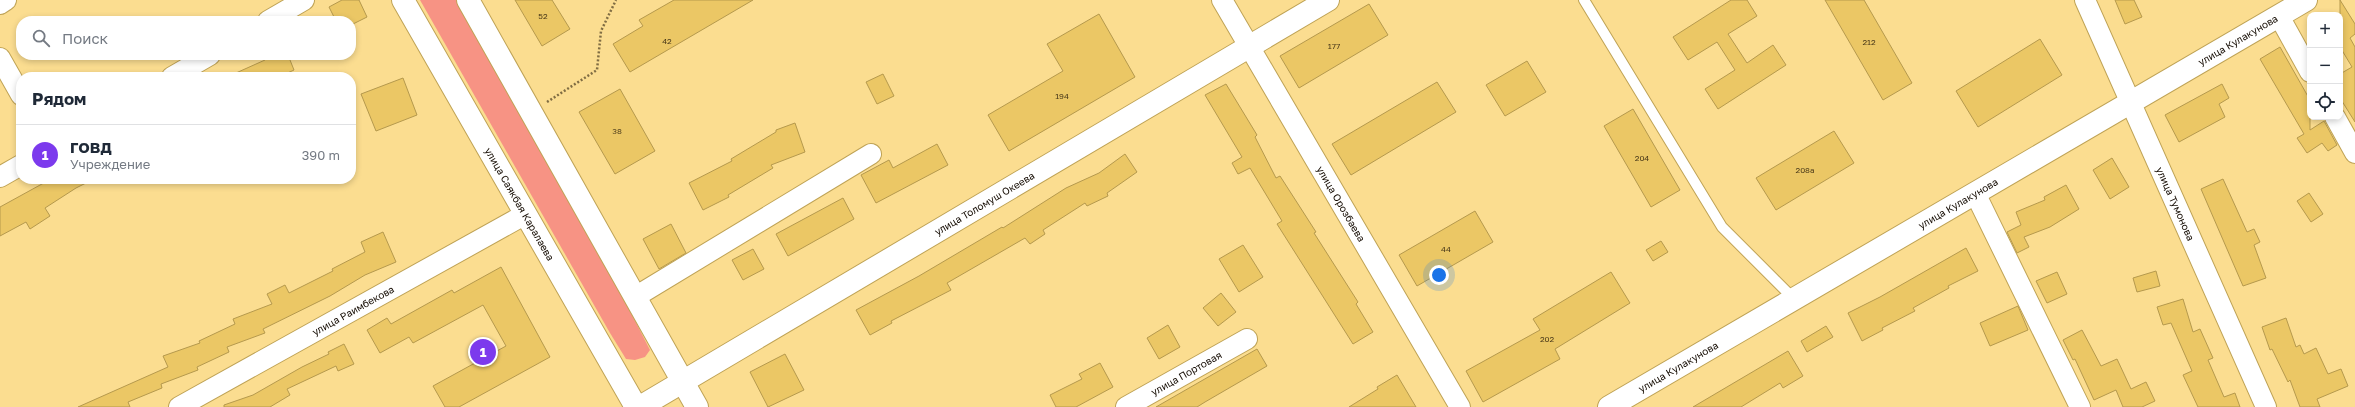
<!DOCTYPE html>
<html lang="ru">
<meta charset="utf-8">
<style>
:root{--surface:#fff;--page:#f6f6f7;--text:#1f2937;--muted:#747a83;--line:#e0e1e3;--accent:#7c3aed}
body{margin:0;font-family:"Golos Text",sans-serif;background:var(--page);color:var(--text)}
.controls{position:absolute;right:12px;top:12px;display:grid;overflow:hidden;border-radius:8px;box-shadow:0 2px 6px #0003}
.controls button{width:36px;height:36px;display:grid;place-items:center;padding:0;border:0;border-bottom:1px solid var(--line);background:var(--surface);color:var(--text);font:20px sans-serif}
.you{position:absolute;left:1439px;top:275px;width:14px;height:14px;margin:-10px;border:3px solid #fff;border-radius:50%;background:#1a73e8;box-shadow:0 0 0 6px #1a73e833}
.badge{display:grid;place-items:center;width:26px;height:26px;border-radius:50%;background:var(--accent);color:#fff;font-size:13px;font-weight:700}
.pin{position:absolute;translate:-50% -50%;border:2px solid #fff;box-shadow:0 1px 4px #0006}
.list{margin:0;padding:0;list-style:none}
h2{display:flex;justify-content:space-between;align-items:center;height:52px;margin:0;padding:0 16px;font-size:17px}
h2 small{font-size:13px;font-weight:400;color:var(--muted)}
.list li{display:grid;grid-template-columns:26px 1fr auto;gap:12px;align-items:center;box-sizing:border-box;height:60px;padding:0 16px;border-top:1px solid var(--line)}
.list b{display:block;font-size:15px;white-space:nowrap}
.list p{margin:0;font-size:13px;white-space:nowrap;color:var(--muted)}
.list em{font-size:13px;font-style:normal;color:var(--muted)}
.icon{flex:none;width:22px;height:22px;fill:none;stroke:currentColor;stroke-width:2;stroke-linecap:round;stroke-linejoin:round}
.map{position:relative;flex:none;width:2355px;height:407px;overflow:hidden}
.search{position:absolute;background:var(--surface);box-shadow:0 2px 6px #0003;left:16px;top:16px;width:340px;height:44px;display:flex;align-items:center;gap:10px;box-sizing:border-box;padding:0 14px;border-radius:16px;color:var(--muted);font-size:15px}
.panel{position:absolute;background:var(--surface);box-shadow:0 2px 6px #0003;left:16px;top:72px;width:340px;height:112px;border-radius:16px}
.map>svg:first-child{display:block}
</style>
<div class="map">
<svg width="2355" height="407" viewBox="0 0 2355 407">
<rect width="100%" height="100%" fill="#fbdd90"/>
<path fill="#f79384" d="M420,0H457L604,260L650,350L645,357L635,360L626,359L610,333Z"/>
<path fill="#ebc765" stroke="#b5994d" d="M342,0H359L367,17L351,25V21H336L329,7Z
M515,0H552L570,29L542,46Z
M674,0H753L630,72L613,44L643,26L639,20Z
M1731,0H1747L1757,16L1728,34L1747,63L1773,45L1786,65L1718,109L1705,89L1735,70L1717,42L1688,60L1673,37Z
M1825,0H1864L1912,83L1883,100Z
M2115,0H2134L2142,17L2125,24Z
M2340,0L2355,24V34L2350,38L2355,47V122L2340,98V74L2352,67L2340,47Z
M1369,4L1388,35L1299,88L1280,56Z
M1099,14L1135,77L1009,151L988,115L1063,71L1047,44Z
M2040,39L2062,75L1978,127L1956,91Z
M2280,47L2310,100V130L2324,121L2337,145L2328,151L2322,143L2307,153L2297,138L2304,134L2260,59Z
M271,55H288L294,70L279,77H227L265,60L264,58Z
M1527,61L1546,92L1505,116L1486,85Z
M883,74L894,96L877,104L866,82Z
M403,78L417,115L376,131L361,94Z
M1437,82L1456,112L1351,175L1332,144Z
M1226,84L1257,135L1255,137L1276,178L1280,176L1316,232L1314,233L1358,302L1356,304L1373,332L1353,344L1277,224L1282,221L1250,168L1238,174L1232,163L1242,157L1205,95Z
M2222,84L2229,98L2219,104L2225,117L2179,142L2165,115Z
M620,89L655,151L615,174L579,112Z
M1633,109L1680,190L1651,207L1604,126Z
M795,123L805,152L771,165L773,168L728,195L729,197L703,210L689,183L732,161L731,159L776,132V130Z
M1834,131L1854,163L1776,210L1756,178Z
M937,144L948,165L876,203L861,175L889,160L893,168Z
M1125,154L1137,172L1107,193L1108,196L1087,206L1085,203L1043,230L1045,234L1030,244L1025,238L947,283L951,290L891,321L892,323L870,335L856,310L919,276L1002,227L1003,228L1066,188L1099,173Z
M2112,158L2129,187L2110,199L2093,170Z
M51,179H94L76,188L45,208L50,216L30,229L26,222L0,236V207Z
M2223,179L2247,232L2254,229L2260,242L2254,245L2266,278L2243,286L2201,189Z
M2066,185L2079,209L2050,227L2024,237L2029,247L2017,253L2007,232L2021,225L2016,212L2045,200L2044,197Z
M2309,193L2323,214L2311,222L2297,201Z
M843,198L854,219L788,256L776,234Z
M1475,211L1493,242L1417,286L1399,255Z
M671,224L686,253L659,269L643,239Z
M383,232L396,262L365,275L330,296L263,329L265,333L227,347L229,352L197,367L198,370L161,384L162,388L128,402L130,407H78L168,367L163,356L200,343L199,341L235,324L233,319L272,304L267,294L285,285L289,293L333,271L332,269L365,252L361,242Z
M1661,241L1668,252L1653,261L1646,250Z
M1243,245L1263,277L1239,292L1219,259Z
M1966,248L1978,271L1948,286L1949,288L1913,308L1915,311L1882,328L1883,330L1862,341L1848,313L1880,297Z
M753,249L764,269L743,280L732,260Z
M501,267L550,357L459,407H445L433,386L506,346L483,305L413,343L409,337L380,353L367,330L387,318L391,324L452,290L454,293Z
M2156,271L2160,286L2137,292L2133,278Z
M1611,272L1630,303L1555,349L1560,359L1483,402L1466,371L1540,330L1533,319Z
M2057,272L2067,294L2047,303L2036,281Z
M1221,293L1236,312L1218,326L1203,308Z
M2183,299L2193,332L2200,329L2213,358L2208,360L2224,397L2235,393L2240,407H2198L2183,375L2192,371L2171,323L2163,325L2157,307Z
M2018,306L2028,330L1990,346L1980,323Z
M2286,318L2296,347L2300,345L2304,354L2316,348L2328,374L2341,369L2348,386L2317,399L2320,407H2300L2290,380L2288,382L2272,349L2270,350L2262,327Z
M1168,325L1180,347L1159,359L1147,338Z
M1826,326L1833,337L1807,352L1801,341Z
M2082,330L2101,366L2117,359L2131,389L2146,382L2155,401L2142,407H2123L2116,390L2094,400L2075,359L2073,360L2063,340Z
M344,344L354,364L338,371L336,366L287,389L290,395L270,407H224V405L253,395L302,367L329,354L328,352Z
M1257,349L1267,366L1205,402L1197,407H1156Z
M1788,351L1803,376L1783,388L1780,383L1741,407H1693Z
M785,354L804,390L768,407L750,372Z
M1100,363L1113,387L1076,407H1056L1050,395L1082,379L1079,374Z
M1397,375L1416,407H1349L1378,389L1377,387Z"/>
<g fill="none" stroke-linecap="round" stroke-linejoin="round">
<g stroke="#bfa356" stroke-width="12">
<path id="service" d="M1584,0L1722,227L1794,299"/>
</g>
<g stroke="#bfa356" stroke-width="22">
<g id="minor">
<path id="s1" d="M1222,0L1460,407"/>
<path id="s2" d="M2085,0L2266,407"/>
<path d="M0,4L6,0"/>
<path d="M2279,16L2310,72"/>
<path d="M268,21L304,0"/>
<path d="M0,58L21,95"/>
<path d="M172,77L210,55"/>
<path d="M2335,117L2355,153"/>
<path d="M0,177L21,165"/>
<path d="M1975,193L2080,407"/>
<path d="M635,297L871,154"/>
<path id="s3" d="M179,407L526,214"/>
<path id="s4" d="M1126,407L1247,339"/>
</g>
</g>
<g stroke="#bfa356" stroke-width="24">
<g id="tertiary">
<path id="s5" d="M403,0L636,407"/>
<path d="M468,0L697,407"/>
<path id="s6" d="M640,407L1328,0"/>
<path id="s7" d="M1609,407L2306,0"/>
</g>
</g>
<path stroke="#806d43" stroke-width="2.5" stroke-dasharray="2 2" stroke-linecap="butt" d="M547,102L597,70L601,31L616,0"/>
<use href="#service" stroke="#fff" stroke-width="10"/>
<use href="#minor" stroke="#fff" stroke-width="20"/>
<use href="#tertiary" stroke="#fff" stroke-width="22"/>
</g>
<g text-anchor="middle" dominant-baseline="central" stroke-width="3.5" stroke-linejoin="round" paint-order="stroke">
<g font-size="8" fill="#493919">
<text x="543" y="16">52</text>
<text x="667" y="41">42</text>
<text x="1869" y="42">212</text>
<text x="1334" y="46">177</text>
<text x="1062" y="96">194</text>
<text x="617" y="131">38</text>
<text x="1642" y="158">204</text>
<text x="1805" y="170">208а</text>
<text x="1446" y="249">44</text>
<text x="1547" y="339">202</text>
</g>
<g font-size="10" fill="#130a00" stroke="#fdecbf">
<text stroke="none"><textPath href="#s7" startOffset="728">улица Кулакунова</textPath></text>
<text stroke="none"><textPath href="#s5" startOffset="235">улица Саякбая Каралаева</textPath></text>
<text stroke="none"><textPath href="#s6" startOffset="400">улица Толомуш Океева</textPath></text>
<text stroke="none"><textPath href="#s7" startOffset="404">улица Кулакунова</textPath></text>
<text stroke="none"><textPath href="#s2" startOffset="223">улица Тумонова</textPath></text>
<text stroke="none"><textPath href="#s1" startOffset="236">улица Орозбаева</textPath></text>
<text stroke="none"><textPath href="#s3" startOffset="199">улица Раимбекова</textPath></text>
<text stroke="none"><textPath href="#s7" startOffset="80">улица Кулакунова</textPath></text>
<text stroke="none"><textPath href="#s4" startOffset="69">улица Портовая</textPath></text>
</g>
</g>
</svg>
<div class="controls">
<button>+</button>
<button>−</button>
<button><svg class="icon" aria-label="locate" viewBox="0 0 24 24"><circle cx="12" cy="12" r="6"/><path d="M12 2v4M12 18v4M2 12h4M18 12h4"/></svg></button>
</div>
<div class="you"></div>
<div class="pin badge" style="left:483px;top:352px">1</div>
<div class="search"><svg class="icon" aria-label="search" viewBox="0 0 24 24"><circle cx="10" cy="10" r="6"/><path d="M15 15l6 6"/></svg>Поиск</div>
<section class="panel">
<h2>Рядом<small></small></h2>
<ul class="list">
<li><span class="badge">1</span><div><b>ГОВД</b><p>Учреждение</p></div><em>390 m</em></li>
</ul>
</section>
</div>
